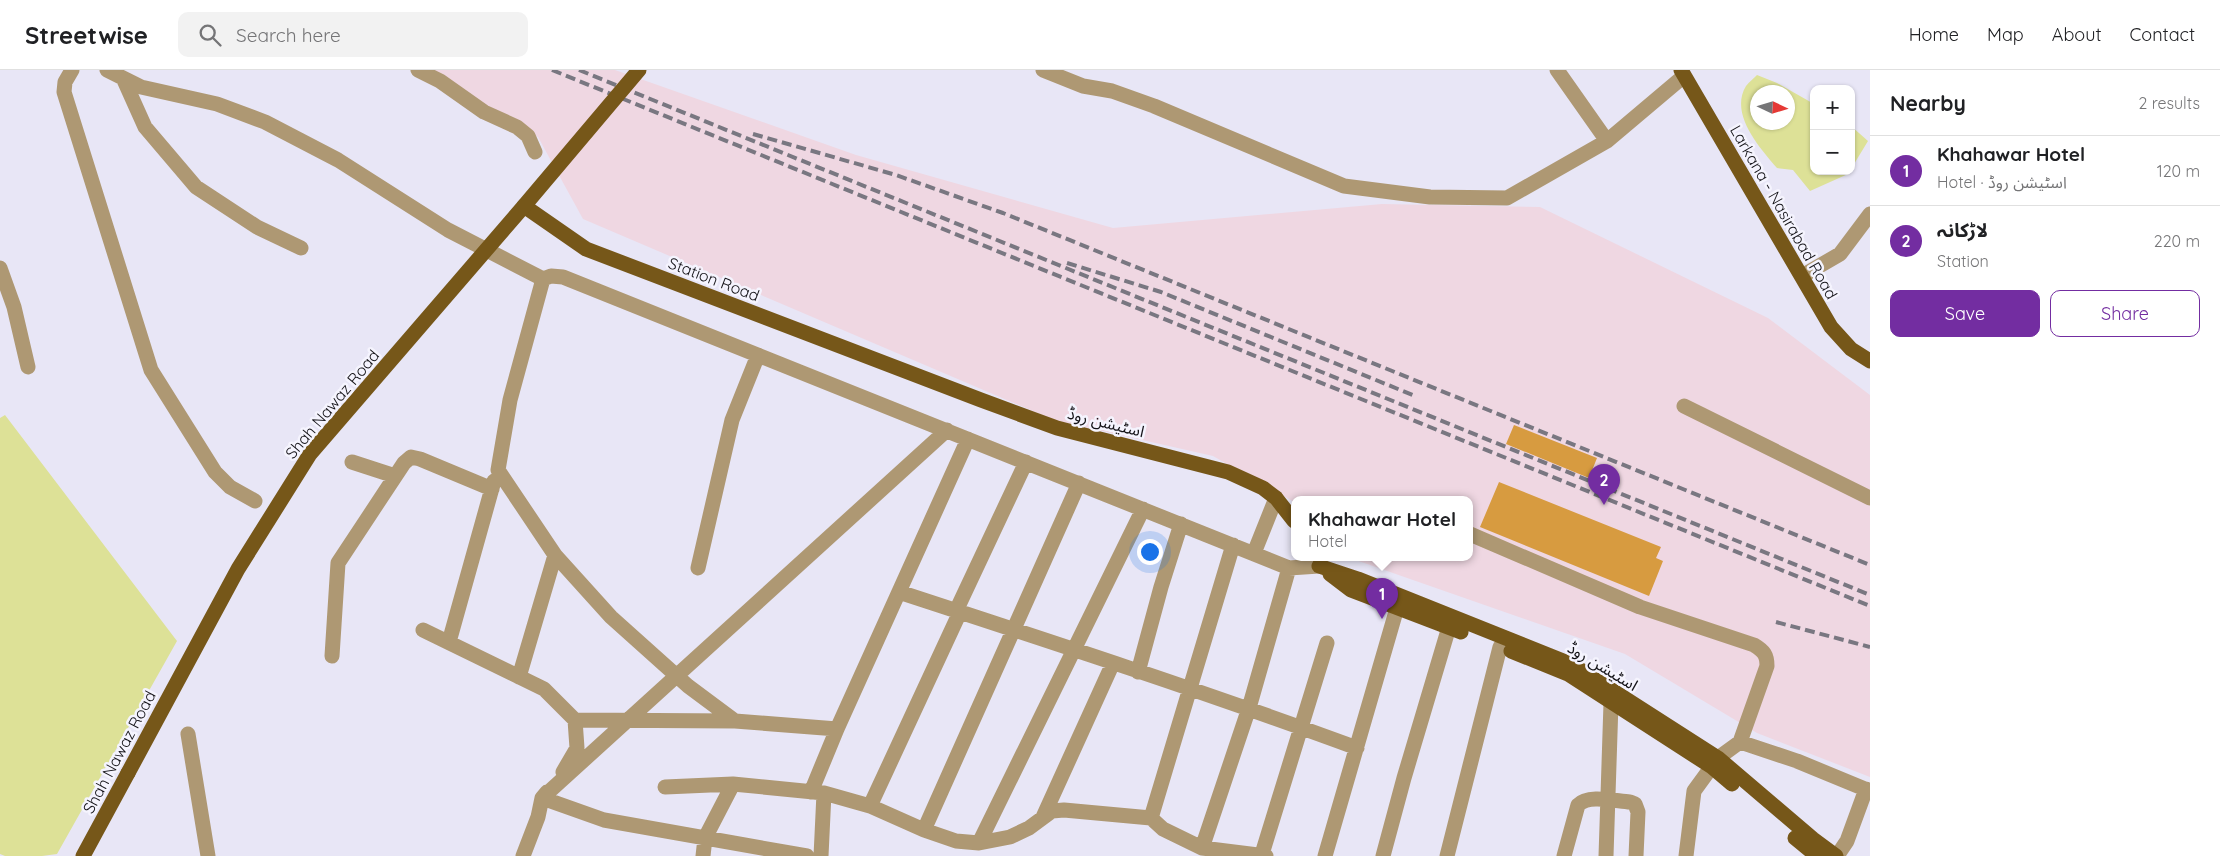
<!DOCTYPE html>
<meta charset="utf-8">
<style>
:root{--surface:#fff;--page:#f2f2f2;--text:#202124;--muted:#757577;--line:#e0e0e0;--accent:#732da1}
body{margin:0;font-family:Quicksand,"Noto Sans Arabic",sans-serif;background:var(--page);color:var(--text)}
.controls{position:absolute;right:15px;top:15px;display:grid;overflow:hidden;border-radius:10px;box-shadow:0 1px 4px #0004}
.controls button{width:45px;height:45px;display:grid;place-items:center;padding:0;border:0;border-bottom:1px solid var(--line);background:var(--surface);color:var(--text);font:25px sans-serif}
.compass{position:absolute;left:1750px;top:15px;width:45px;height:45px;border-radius:50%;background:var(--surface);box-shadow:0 1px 4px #0004;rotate:94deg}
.you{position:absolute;left:1149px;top:481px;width:18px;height:18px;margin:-12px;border:4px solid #fff;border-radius:50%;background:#1a73e8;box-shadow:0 0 0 8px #1a73e833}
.badge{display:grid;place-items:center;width:32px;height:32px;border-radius:50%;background:var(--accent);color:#fff;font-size:16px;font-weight:700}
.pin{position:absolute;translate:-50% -41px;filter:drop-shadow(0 1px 2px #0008)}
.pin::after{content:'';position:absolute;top:26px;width:18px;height:15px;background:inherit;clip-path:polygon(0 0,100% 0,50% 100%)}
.popup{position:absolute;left:1291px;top:426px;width:182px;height:65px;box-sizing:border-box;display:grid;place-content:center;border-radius:10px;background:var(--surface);filter:drop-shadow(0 1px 4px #0005);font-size:16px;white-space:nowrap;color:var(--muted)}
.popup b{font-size:19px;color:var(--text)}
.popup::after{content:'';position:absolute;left:50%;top:100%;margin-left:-10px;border:10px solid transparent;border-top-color:var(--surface)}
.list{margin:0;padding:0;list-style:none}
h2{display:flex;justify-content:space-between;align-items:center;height:65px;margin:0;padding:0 20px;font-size:21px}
h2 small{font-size:16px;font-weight:400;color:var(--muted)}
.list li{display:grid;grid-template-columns:32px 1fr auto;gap:15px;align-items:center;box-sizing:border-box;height:70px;padding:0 20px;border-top:1px solid var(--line)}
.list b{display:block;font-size:19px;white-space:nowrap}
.list p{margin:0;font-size:16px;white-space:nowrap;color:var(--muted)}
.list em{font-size:16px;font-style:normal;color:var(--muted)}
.actions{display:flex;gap:10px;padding:15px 20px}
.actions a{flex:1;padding:11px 0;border:1px solid var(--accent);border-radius:10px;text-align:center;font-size:18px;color:var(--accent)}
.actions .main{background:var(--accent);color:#fff}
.icon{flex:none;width:28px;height:28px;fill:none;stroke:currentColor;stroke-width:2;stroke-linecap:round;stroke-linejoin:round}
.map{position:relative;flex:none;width:1870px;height:786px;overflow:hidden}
header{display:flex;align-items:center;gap:30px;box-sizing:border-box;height:70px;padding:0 25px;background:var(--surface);border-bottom:1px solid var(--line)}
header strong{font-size:24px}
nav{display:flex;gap:28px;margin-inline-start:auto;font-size:18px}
.search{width:350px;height:45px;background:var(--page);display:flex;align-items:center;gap:12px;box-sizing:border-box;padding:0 18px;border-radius:10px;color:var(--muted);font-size:19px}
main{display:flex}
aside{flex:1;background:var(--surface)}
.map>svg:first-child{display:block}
</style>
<header>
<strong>Streetwise</strong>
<div class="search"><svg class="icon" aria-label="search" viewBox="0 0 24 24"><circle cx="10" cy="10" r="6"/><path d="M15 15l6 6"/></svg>Search here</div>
<nav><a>Home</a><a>Map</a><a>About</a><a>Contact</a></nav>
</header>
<main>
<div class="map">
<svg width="1870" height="786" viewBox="0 0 1870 786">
<rect width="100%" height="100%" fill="#e8e6f6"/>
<path fill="#efd7e2" d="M425,0H615L856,85L1113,158L1382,134L1540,137L1768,248L1870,325V707L1757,663L1625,584L1350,488H1470V430L1294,432L1213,386L1054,350L583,149L538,67Z"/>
<path fill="#dde197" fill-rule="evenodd" d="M1757,5L1777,13L1814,34V101H1850L1848,104L1810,121L1793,100L1777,98C1760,78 1729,44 1746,16C1749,12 1754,8 1757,5ZM1758,22H1788V52H1758Z
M1851,56L1868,71L1851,99Z
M5,345L177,571L57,784L42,786H5L0,784V348Z"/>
<path fill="#d79b40" d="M1514,355L1597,388L1589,408L1506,374Z
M1499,412L1661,477L1656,488L1663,491L1649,526L1480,457Z"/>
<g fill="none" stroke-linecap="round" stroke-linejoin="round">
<path stroke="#ae9873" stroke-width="15" d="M72,0L65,12L64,22L151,300L215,402L230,417L255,431
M107,0L141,17L217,34L265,52L338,90L448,160L543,209
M418,0L440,11L484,42L517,57L528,66L535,82
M1043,0L1083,16L1112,21L1154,36L1344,116L1430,127L1507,128L1607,71
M1557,0L1607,71L1684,6
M123,8L145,57L196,117L257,157L301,178
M0,198L14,237L28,297
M1802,206L1840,184L1870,144
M1684,336L1870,428
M352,392L395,406
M1470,464L1640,537L1754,575C1764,581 1767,585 1767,596L1740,672
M1254,483L1276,428
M698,498L732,350L758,285
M899,522C1052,572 1205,622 1357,678
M956,541L1026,392
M423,560L544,619L575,650L577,678L563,702
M449,572L494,411
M332,586L338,493L404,393L411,387L420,389L492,419
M1138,602L1161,517L1181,454
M519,607L555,485
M575,650L735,651
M837,659L735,651L688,616L611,547L555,485L498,400L510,330L543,209L551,206L563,207L1289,498L1319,496
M188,664L208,786
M665,717L733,714L824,723L870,736L924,760L956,771L979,773L1010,767L1029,758L1052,741L1064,740L1151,748L1163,759L1202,778L1266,786
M811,722L837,659L968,369
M870,736L960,542
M1043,747L1113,593
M1151,748L1233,475
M924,760L1079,413
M979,773L1143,439
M1202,778L1249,638L1289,498
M1262,784L1327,573
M523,786L538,747L542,728L547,722
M703,786L705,768L733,714
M807,786L604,750L542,728L947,360
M821,786L824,723
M1325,786L1397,538
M1383,786L1404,708L1449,557
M1447,786L1500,577
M1564,786L1578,735C1588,724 1615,731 1630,732L1635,734L1638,742L1636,786
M1606,786L1611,633L1617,624
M1686,786L1694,721L1718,688L1740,672L1797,691L1870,721
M1837,786L1847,771L1866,719"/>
<path stroke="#765719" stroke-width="15" d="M1681,0L1831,257L1851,279L1870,291
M524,136L586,179L981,330L1057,358L1228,402L1263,418L1276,428L1294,451
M1319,496L1358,509L1573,595L1718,688L1813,769L1836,786
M1330,504L1351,520L1461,562
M1511,581L1568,604L1712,697L1732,714
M1795,768L1817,786
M83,786L128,703"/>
<path stroke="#797781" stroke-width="4" stroke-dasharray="10 5" stroke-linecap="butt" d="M552,0L1870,536
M579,0L1870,525
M753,64L896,105L1003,143L1870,495
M1067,193L1161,222L1415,326
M1776,552L1870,577"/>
<path stroke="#765719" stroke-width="15" d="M128,703L238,499L310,384L524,136L639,0"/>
</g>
<g text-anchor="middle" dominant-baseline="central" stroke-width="5" stroke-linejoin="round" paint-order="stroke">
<g font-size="16" fill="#131217" stroke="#f5f4fe">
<text transform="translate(1784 142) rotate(60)">Larkana - Nasirabad Road</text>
<text transform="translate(714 209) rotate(21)">Station Road</text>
<text transform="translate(332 334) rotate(-50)">Shah Nawaz Road</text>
<text transform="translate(1106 352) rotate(14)">اسٹیشن روڈ</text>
<text transform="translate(1603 596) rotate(31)">اسٹیشن روڈ</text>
<text transform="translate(119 682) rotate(-62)">Shah Nawaz Road</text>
</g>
</g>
</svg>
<div class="controls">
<button>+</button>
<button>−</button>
</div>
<svg class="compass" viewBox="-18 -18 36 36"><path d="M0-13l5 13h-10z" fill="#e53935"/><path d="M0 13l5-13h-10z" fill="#757577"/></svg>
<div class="you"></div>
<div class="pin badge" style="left:1382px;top:549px">1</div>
<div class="popup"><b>Khahawar Hotel</b>Hotel</div>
<div class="pin badge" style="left:1604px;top:435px">2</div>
</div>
<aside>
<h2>Nearby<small>2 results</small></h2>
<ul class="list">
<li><span class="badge">1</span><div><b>Khahawar Hotel</b><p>Hotel · اسٹیشن روڈ</p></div><em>120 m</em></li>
<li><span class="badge">2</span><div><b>لاڑکانہ</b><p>Station</p></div><em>220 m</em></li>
</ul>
<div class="actions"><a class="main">Save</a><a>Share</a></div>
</aside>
</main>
